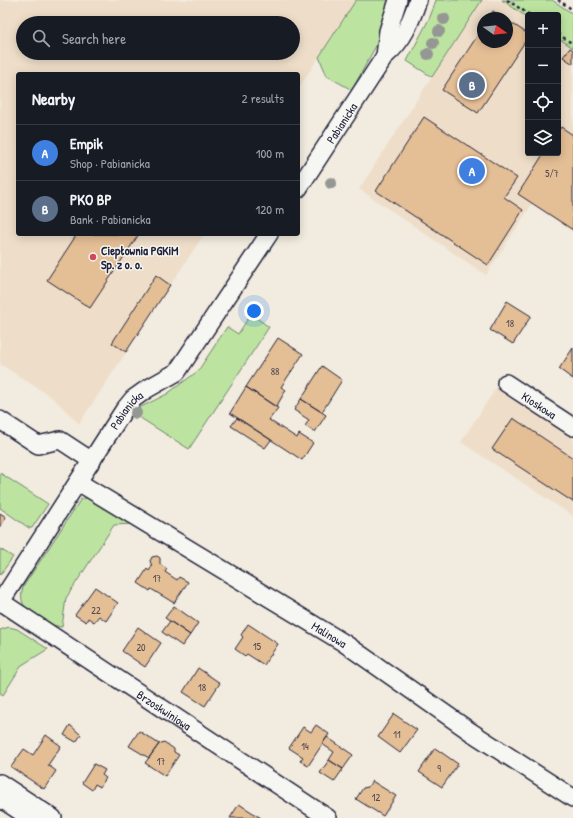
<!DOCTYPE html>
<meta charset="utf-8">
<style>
:root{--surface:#171b24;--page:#242831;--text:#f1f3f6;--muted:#9ea1a6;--line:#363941;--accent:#d1495b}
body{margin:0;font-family:"Patrick Hand",sans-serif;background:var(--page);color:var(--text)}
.controls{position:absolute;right:12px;top:12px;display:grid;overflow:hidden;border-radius:4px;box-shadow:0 2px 10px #0003}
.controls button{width:36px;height:36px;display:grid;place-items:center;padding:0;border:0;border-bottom:1px solid var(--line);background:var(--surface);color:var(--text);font:20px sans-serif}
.compass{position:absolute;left:477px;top:12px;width:36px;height:36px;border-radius:50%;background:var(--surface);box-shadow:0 2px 10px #0003;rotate:105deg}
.you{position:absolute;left:254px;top:311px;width:14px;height:14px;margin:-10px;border:3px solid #fff;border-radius:50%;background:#1a73e8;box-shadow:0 0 0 6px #1a73e833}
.badge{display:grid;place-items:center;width:26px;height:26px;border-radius:50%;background:var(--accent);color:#fff;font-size:13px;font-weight:700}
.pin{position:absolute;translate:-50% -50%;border:2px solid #fff;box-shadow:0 1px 4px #0006}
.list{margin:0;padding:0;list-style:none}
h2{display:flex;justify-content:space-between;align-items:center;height:52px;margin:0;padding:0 16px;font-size:17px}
h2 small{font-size:13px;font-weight:400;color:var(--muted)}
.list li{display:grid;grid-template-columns:26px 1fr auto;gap:12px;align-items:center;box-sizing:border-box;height:56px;padding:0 16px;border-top:1px solid var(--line)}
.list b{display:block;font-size:15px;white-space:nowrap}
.list p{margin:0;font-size:13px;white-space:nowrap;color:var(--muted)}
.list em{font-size:13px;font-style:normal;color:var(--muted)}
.icon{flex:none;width:22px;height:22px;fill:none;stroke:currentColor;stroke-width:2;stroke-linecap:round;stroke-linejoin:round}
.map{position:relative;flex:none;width:573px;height:818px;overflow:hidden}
.search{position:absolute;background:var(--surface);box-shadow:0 2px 10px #0003;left:16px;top:16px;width:284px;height:44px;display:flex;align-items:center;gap:10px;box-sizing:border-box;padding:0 14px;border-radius:22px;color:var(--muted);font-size:15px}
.panel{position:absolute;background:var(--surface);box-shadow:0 2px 10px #0003;left:16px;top:72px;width:284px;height:164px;border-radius:4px}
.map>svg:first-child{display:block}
</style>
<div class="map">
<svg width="573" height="818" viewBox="0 0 573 818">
<rect width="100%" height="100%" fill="#f2ebdf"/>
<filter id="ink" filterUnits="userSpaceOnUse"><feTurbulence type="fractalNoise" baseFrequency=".025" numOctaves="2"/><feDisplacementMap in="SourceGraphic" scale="8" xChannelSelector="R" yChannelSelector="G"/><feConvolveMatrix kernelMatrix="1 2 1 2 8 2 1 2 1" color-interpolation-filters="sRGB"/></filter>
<g filter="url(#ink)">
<path fill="#eedec9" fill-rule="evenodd" d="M0,0H356L298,89V74H18V234H204L79,424L53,398L0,364ZM23,23H293V53H23Z
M482,0H502L528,18V153H558V38L573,48V232L532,204L486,275L359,189ZM483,18H507V42H483Z
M496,388L573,438V516L461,442Z"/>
<path fill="#bce4a0" stroke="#6f836e" d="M356,0H391L378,42L352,90L327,76L319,57Z
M436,0H482L432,77L407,61L430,17Z
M502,0H552L573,14V48L558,38V15H528V18Z
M251,314L269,327L189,449L131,412L167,394L198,371L227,327L238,334Z
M0,473L48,504L32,528H29L0,508Z
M90,497L134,524L114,525L66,598L62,627C42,624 15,612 23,587L81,499Z
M0,549L13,557L0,575Z
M9,627L17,629L48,649L22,665L3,695L0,693V630Z"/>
<path fill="#e4be95" stroke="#22223b" d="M493,11L504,18H489Z
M507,20L528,34V37L478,113L442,90L483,27V42H507Z
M570,48L573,50V64L563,57Z
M424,117L517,178L504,197L523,210L488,265L376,191Z
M561,127L573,135V230L518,194L544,153H558V131Z
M77,234H139L90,308L47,280Z
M156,275L170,285L126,352L112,343Z
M507,301L531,316L513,344L490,330Z
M278,338L303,354L281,387L286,390L276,407L246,387Z
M573,348V379L559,369Z
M322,366L342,380L322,412L301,399Z
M246,387L278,408L269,420L297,438L299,434L313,443L302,460L230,413Z
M301,399L326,415L315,432L305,426L309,420L294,410Z
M237,418L271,440L265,448L231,426Z
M513,418L573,458V502L492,449Z
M0,513L6,517L1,526H0Z
M157,556L160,558V564L167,569L165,572L177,580L179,577L188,582L174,603L151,589L150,591L138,583L147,569L149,571L152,566L150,561L152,557Z
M95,587L118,603L106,621L99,616L94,622L88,618L86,622L75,615Z
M174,606L198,623L190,635L165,618Z
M170,621L190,635L182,646L162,632Z
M248,624L278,644L264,665L247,654L245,656L235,649L243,637L241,635Z
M138,627L161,643L145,667L122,651Z
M198,668L220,683L205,706L183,692Z
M394,714L417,730L400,753L378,737Z
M70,725L81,735L76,742L64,735Z
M316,725L329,734L308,766L300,761L303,757L289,748L303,727L311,732Z
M139,731L159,744L149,758L129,746Z
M46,735L61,746L48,765L56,771L44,789L11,767L24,749L33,755Z
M327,737L353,755L343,769L329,760L334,752L322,744Z
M164,742L174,749V752L179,755L165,776L145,763L159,744Z
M435,748L458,764L442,787L419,772Z
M329,760L343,769L334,782L320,773Z
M94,764L105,770L102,775L106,778L100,787L95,784L92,790L82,783Z
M372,781L396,796L383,816L356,799L363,788L368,787Z
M239,804L261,818H230Z"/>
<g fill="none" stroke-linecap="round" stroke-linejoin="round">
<g stroke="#22223b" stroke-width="20">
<g id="minor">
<path d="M385,56L388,31L398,0"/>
<path id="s1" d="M298,189L385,56C404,40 410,23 418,0"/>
<path id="s2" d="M506,383L573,427"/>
<path d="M0,420L38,445L60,440L92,461"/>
<path id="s3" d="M78,482L344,643L471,732L573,798"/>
<path id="s4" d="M0,601L328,818"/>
<path id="s5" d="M0,603L124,410L133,399L147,389L177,372L269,234"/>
<path d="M0,783L53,818"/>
<path d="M0,798L30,818"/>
</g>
</g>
<path stroke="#22223b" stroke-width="2.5" stroke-dasharray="3 3" stroke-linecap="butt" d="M507,0L530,15
M558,0L573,10
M558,34L573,44"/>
<use href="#minor" stroke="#f6f6f2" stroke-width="17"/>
</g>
<g fill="#949793">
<circle cx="444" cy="19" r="6"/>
<circle cx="439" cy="31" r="6"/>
<circle cx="433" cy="43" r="6"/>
<circle cx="428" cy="54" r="6"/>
<circle cx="331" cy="183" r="6"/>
<circle cx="136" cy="413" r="6"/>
</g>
</g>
<circle fill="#d1495b" stroke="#f6f6f2" stroke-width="1.5" cx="93" cy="257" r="4"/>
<g text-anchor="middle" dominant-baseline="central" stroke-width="3" stroke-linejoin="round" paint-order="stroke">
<g font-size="10" fill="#524952">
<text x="552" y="173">5/7</text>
<text x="510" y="323">18</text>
<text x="275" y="371">88</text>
<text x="157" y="578">17</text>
<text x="96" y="610">22</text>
<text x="257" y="646">15</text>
<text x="141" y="647">20</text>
<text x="202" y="687">18</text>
<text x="397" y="734">11</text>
<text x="305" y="746">14</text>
<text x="161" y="761">17</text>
<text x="439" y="768">9</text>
<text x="376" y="797">12</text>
</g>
<g font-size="12" fill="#22223b" stroke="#f6f6f2">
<text stroke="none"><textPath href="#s1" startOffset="79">Pabianicka</textPath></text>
<text stroke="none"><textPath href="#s2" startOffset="40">Kioskowa</textPath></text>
<text stroke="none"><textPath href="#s5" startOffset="231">Pabianicka</textPath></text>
<text stroke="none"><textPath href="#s3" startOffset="294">Malinowa</textPath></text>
<text stroke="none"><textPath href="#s4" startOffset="197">Brzoskwiniowa</textPath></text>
</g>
<g font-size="12" font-weight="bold" fill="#22223b" stroke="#f6f6f2" text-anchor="start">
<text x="101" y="250">Ciepłownia PGKiM<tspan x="101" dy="14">Sp. z o. o.</tspan></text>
</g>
</g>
</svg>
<div class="controls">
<button>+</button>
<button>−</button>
<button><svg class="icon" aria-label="locate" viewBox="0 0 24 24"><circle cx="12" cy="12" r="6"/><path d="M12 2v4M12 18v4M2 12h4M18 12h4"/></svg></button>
<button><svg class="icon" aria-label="layers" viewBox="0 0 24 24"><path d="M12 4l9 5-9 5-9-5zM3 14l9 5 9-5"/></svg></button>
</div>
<svg class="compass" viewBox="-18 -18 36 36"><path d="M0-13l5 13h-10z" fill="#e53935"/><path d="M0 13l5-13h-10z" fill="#9ea1a6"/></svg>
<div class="you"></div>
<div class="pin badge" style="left:472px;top:171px;background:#3f7fe0">A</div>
<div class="pin badge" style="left:472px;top:85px;background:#5c6f8a">B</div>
<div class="search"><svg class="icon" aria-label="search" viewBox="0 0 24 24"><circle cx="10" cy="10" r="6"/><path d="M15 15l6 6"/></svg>Search here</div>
<section class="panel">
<h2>Nearby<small>2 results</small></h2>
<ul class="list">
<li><span class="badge" style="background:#3f7fe0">A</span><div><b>Empik</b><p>Shop · Pabianicka</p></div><em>100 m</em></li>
<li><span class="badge" style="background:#5c6f8a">B</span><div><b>PKO BP</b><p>Bank · Pabianicka</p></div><em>120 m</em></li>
</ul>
</section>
</div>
